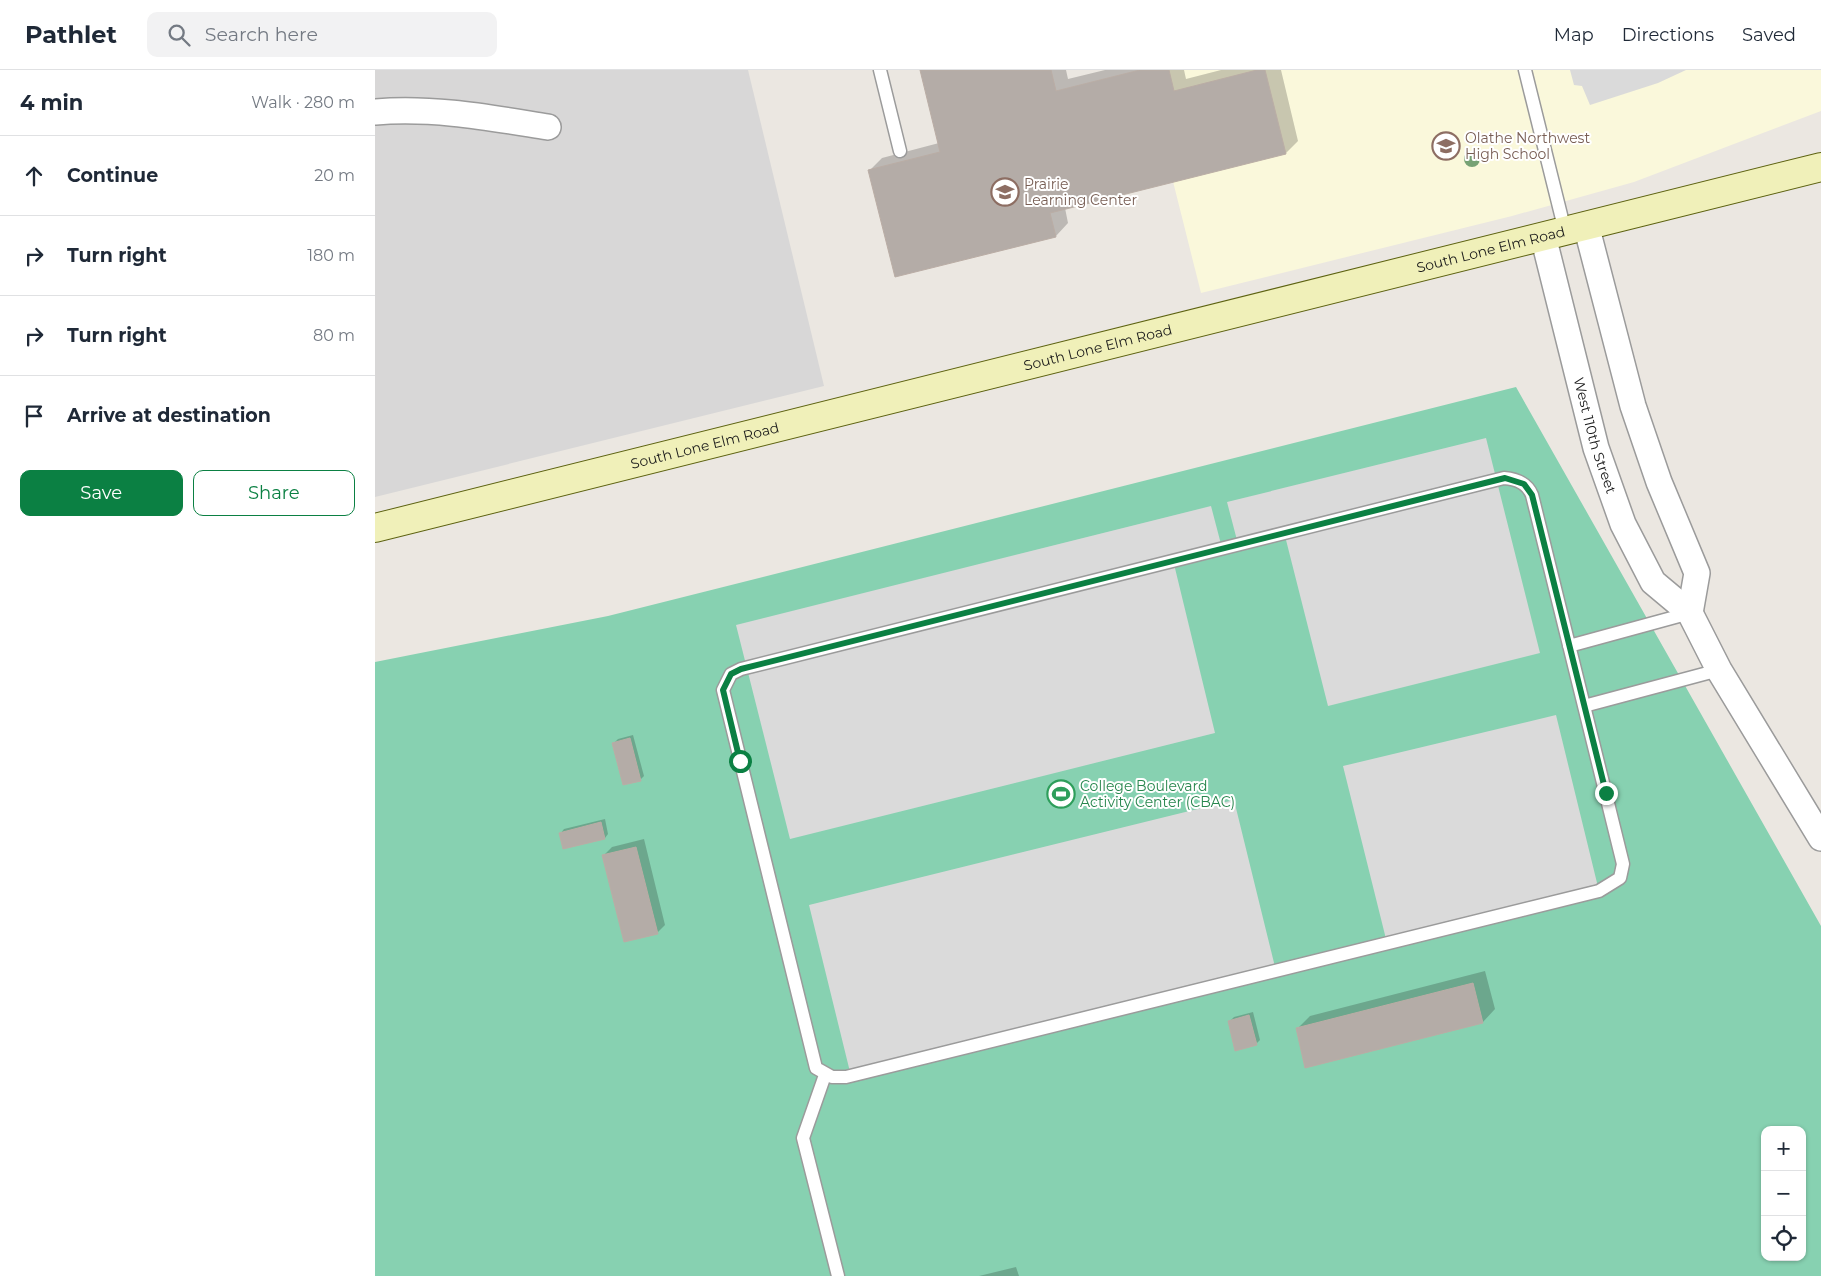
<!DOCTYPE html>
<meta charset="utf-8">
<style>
:root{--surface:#fff;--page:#f2f2f3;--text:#1f2937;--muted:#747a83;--line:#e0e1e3;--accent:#0b8043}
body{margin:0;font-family:Montserrat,sans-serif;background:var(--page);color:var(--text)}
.controls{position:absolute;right:15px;bottom:15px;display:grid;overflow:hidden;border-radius:10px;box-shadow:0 1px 4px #0004}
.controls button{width:45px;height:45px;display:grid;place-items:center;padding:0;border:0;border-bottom:1px solid var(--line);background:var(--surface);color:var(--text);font:25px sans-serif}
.stop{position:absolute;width:15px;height:15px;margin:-11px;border:4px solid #0b8043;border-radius:50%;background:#fff}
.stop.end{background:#0b8043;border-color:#fff;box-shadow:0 1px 5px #0008}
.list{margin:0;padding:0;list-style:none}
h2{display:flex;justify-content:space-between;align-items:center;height:65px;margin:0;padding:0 20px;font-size:21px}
h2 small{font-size:16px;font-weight:400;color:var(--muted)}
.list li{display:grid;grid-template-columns:32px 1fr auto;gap:15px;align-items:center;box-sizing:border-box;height:80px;padding:0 20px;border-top:1px solid var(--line)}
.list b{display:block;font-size:19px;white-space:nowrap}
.list em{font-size:16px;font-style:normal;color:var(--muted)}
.actions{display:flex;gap:10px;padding:15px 20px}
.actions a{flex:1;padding:11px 0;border:1px solid var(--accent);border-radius:10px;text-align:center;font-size:18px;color:var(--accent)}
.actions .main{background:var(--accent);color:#fff}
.icon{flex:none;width:28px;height:28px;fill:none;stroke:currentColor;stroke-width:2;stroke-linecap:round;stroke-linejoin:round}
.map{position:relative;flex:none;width:1446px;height:1206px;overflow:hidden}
header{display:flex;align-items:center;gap:30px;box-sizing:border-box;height:70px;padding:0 25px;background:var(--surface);border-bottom:1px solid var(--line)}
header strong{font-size:24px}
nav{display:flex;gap:28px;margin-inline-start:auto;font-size:18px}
.search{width:350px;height:45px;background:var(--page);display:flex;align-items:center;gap:12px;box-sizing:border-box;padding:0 18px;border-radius:10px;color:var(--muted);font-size:19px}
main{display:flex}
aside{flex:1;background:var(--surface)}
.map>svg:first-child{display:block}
</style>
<header>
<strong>Pathlet</strong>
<div class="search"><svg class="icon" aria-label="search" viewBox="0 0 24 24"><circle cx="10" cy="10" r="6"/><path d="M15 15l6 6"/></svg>Search here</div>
<nav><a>Map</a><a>Directions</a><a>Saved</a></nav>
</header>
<main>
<aside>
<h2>4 min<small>Walk · 280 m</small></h2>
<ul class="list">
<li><svg class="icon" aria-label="ahead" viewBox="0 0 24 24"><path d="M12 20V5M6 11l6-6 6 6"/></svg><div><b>Continue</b></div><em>20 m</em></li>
<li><svg class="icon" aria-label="right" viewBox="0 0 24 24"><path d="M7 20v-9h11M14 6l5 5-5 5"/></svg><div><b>Turn right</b></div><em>180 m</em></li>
<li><svg class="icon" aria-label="right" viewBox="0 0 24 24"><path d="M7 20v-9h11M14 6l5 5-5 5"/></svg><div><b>Turn right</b></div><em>80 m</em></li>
<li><svg class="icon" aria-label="arrive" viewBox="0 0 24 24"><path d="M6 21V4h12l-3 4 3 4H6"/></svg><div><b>Arrive at destination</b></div></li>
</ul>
<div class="actions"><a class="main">Save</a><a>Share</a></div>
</aside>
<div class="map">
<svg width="1446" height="1206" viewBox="0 0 1446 1206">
<rect width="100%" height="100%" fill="#ebe7e1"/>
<path fill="#d8d7d7" d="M0,0H373L449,316L0,427Z"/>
<path fill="#faf8db" d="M770,0H1446V41L1259,112L1137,146L826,223Z"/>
<path fill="#87d1b1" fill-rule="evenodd" d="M1141,317L1446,856V1206H0V592L233,546ZM1390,1060H1427V1187H1390Z"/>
<path fill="#dadada" d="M1195,0H1311L1283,13L1215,35L1207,16L1199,15Z
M1111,368L1165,583L953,636L909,462L863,474L852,432Z
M836,436L847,478L798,490L840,663L415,769L361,555Z
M1181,645L1224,821L1012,873L968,696Z
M859,730L901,901L476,1006L434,835Z"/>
<path fill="#0003" d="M546,0H691L693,9L730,0H809L811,9L846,0H906L923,71L911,83L690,138L693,153L681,166L521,206L495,100L507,88L564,73Z
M258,665L269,706L265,710L239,673L243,669Z
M230,749L233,764L230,768L186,763L189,759Z
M269,769L290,855L282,863L228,786L237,777Z
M1110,901L1120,939L1108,952L931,996L922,959L935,946Z
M878,942L885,970L881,974L855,951L859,947Z
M641,1197L644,1206H604Z"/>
<path fill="#b4aca7" stroke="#baada5" d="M545,0H676L681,21L765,0H794L799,21L882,0H890L911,84L675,143L681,167L520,207L493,100L565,82Z
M255,668L266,711L248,715L237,673Z
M226,752L230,769L188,779L184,763Z
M261,777L283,864L249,872L227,785Z
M1098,913L1108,953L930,998L921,958Z
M874,945L882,975L860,981L853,951Z"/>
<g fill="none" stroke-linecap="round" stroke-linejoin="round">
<g stroke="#9b9b9b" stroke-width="15">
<path id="lane" d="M505,0L525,81
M1150,0L1190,161
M1129,408C1142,409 1152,413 1157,425L1248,794L1245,808L1224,821L471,1007H457L441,998L348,620L356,604L366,599Z
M1194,576L1315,543
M1209,636L1344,600
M450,1005L428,1068L463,1206"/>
</g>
<g stroke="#9b9b9b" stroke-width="28">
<g id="street">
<path d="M0,42C59,37 116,48 173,57"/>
<path d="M1211,155L1258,336L1284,412L1322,503L1315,543"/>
<path id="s1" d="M1168,166L1221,378L1248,454L1278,512L1315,543L1344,600L1446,768"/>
</g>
</g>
<g stroke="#5d6211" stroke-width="30">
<g id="secondary">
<path id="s2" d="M0,458L1446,97"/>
</g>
</g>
<use href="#lane" stroke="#fff" stroke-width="12"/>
<use href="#street" stroke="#fff" stroke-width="25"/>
<use href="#secondary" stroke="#f0f0b9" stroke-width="28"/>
</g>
<circle fill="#76a274" cx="1097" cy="89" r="8"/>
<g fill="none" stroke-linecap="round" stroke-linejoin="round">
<path stroke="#0b8043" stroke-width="6" d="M365,691L348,620L356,604L366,599L1130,408L1149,414L1157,425L1231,723"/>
</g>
<defs>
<g id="school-ring" transform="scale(1.4375)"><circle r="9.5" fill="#fff" stroke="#8d6e63" stroke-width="1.5"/><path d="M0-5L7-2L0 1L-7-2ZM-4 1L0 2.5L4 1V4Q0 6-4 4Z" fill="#8d6e63"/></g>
<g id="stadium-ring" transform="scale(1.4375)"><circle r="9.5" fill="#fff" stroke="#2e9e5b" stroke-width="1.5"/><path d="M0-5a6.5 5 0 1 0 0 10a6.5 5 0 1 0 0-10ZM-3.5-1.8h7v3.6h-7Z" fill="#2e9e5b"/></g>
</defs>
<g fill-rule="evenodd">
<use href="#school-ring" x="1071" y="76"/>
<use href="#school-ring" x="630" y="122"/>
<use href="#stadium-ring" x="686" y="724"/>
</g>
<g text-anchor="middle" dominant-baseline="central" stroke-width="4" stroke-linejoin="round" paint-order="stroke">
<g font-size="14" fill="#785e54" stroke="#fff" text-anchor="start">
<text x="1090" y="68">Olathe Northwest<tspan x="1090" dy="16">High School</tspan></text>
<text x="649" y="114">Prairie<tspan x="649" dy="16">Learning Center</tspan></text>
</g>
<g font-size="14" fill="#1a1a1a" stroke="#fff">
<text stroke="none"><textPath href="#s2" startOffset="1150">South Lone Elm Road</textPath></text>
<text stroke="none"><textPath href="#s2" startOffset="745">South Lone Elm Road</textPath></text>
<text stroke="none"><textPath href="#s1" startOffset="206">West 110th Street</textPath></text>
<text stroke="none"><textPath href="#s2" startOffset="340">South Lone Elm Road</textPath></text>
</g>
<g font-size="14" fill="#27864d" stroke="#fff" text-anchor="start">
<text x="705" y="716">College Boulevard<tspan x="705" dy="16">Activity Center (CBAC)</tspan></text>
</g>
</g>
</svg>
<div class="controls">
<button>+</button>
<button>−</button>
<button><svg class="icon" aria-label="locate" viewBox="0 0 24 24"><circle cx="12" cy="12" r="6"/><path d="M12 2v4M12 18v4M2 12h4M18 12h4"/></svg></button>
</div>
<div class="stop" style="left:365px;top:691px"></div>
<div class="stop end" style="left:1231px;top:723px"></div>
</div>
</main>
